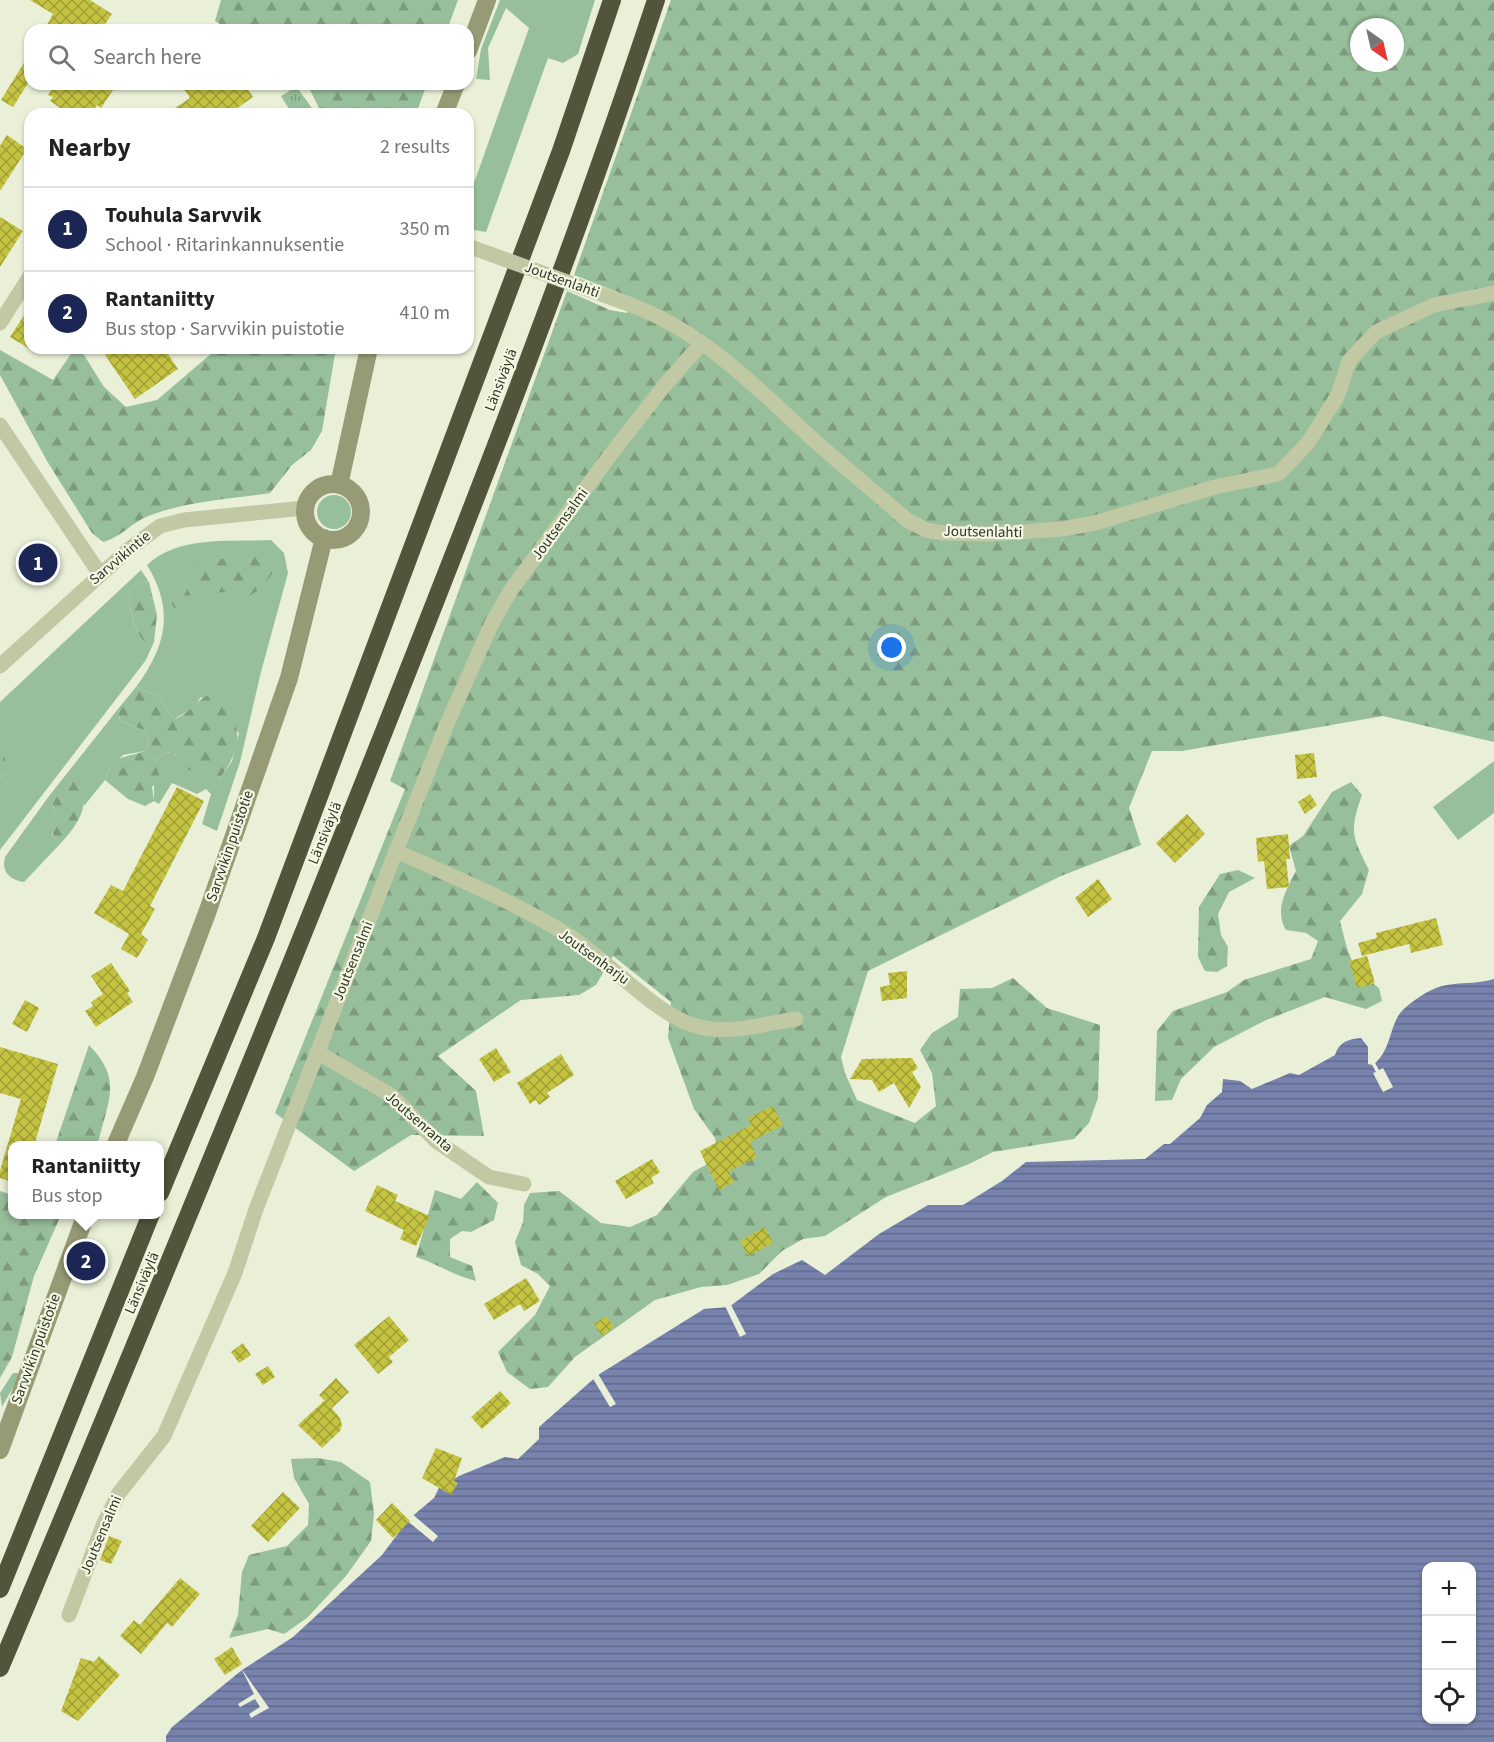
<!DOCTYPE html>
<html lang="en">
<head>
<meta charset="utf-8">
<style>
	:root { --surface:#fff; --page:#f2f2f2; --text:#222; --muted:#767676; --line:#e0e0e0; --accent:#1c2654 }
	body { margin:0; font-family:"Source Sans 3",sans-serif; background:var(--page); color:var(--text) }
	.controls { position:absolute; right:18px; bottom:18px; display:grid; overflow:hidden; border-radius:12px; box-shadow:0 2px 4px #0004 }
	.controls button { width:54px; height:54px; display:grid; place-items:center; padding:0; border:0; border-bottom:2px solid var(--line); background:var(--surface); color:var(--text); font:30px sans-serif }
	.compass { position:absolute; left:1350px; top:18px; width:54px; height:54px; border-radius:50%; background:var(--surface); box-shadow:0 2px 4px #0004; rotate:146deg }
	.you { position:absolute; left:892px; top:648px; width:21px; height:21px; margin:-15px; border:4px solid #fff; border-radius:50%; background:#1a73e8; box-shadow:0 0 0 9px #1a73e833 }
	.badge { display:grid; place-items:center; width:39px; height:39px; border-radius:50%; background:var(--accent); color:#fff; font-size:20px; font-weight:700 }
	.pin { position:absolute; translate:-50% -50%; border:3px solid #fff; box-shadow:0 2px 6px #0006 }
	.popup { position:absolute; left:8px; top:1141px; width:156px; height:78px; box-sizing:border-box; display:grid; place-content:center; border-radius:12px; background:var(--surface); filter:drop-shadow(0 2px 4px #0005); font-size:20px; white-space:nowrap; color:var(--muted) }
	.popup b { font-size:22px; color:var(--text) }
	.popup::after { content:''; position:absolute; left:50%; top:100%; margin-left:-12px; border:12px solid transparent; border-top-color:var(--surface) }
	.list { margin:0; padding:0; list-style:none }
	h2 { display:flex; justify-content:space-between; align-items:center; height:78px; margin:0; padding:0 24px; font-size:26px }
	h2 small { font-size:20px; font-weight:400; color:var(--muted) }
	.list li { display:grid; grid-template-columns:39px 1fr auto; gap:18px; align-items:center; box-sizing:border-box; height:84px; padding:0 24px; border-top:2px solid var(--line) }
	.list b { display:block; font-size:22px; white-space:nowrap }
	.list p { margin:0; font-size:20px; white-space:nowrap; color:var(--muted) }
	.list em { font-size:20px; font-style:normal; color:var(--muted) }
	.icon { flex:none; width:33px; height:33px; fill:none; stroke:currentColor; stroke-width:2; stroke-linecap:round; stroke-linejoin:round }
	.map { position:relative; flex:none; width:1494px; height:1742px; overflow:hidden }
	.search { position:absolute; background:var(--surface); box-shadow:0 2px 4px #0004; left:24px; top:24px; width:450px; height:66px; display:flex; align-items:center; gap:15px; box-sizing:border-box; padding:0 21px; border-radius:18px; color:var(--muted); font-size:22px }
	.panel { position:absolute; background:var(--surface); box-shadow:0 2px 4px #0004; left:24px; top:108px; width:450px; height:246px; border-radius:18px }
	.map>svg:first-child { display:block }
</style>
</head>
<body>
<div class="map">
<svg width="1494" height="1742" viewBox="0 0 1494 1742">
	<defs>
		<pattern id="forest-firs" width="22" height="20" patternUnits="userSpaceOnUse" patternTransform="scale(1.5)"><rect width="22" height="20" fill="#98bf9b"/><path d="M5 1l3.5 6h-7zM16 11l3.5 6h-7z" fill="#7d9c7e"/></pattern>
		<pattern id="park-tufts" width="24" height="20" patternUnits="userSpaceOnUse" patternTransform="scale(1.5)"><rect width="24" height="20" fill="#98bf9b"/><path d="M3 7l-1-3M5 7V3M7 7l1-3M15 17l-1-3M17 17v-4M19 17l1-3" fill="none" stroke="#7d9c7e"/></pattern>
		<pattern id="water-rules" width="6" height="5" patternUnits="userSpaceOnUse" patternTransform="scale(1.5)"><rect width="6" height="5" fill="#7782ad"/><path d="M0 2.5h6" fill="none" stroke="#626b8d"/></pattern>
		<pattern id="building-cross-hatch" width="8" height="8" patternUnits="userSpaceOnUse" patternTransform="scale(1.5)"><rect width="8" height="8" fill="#c4c341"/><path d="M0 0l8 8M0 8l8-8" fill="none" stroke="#a09f36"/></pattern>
	</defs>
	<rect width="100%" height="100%" fill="#e9f0d7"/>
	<path fill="#98bf9b" d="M500,0H595L578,54L563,63L548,58L486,232L468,229V200L529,28L506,8L488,48L490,80L476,79L481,49Z
		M317 512a17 17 0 1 1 34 0a17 17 0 1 1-34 0Z
		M271,540L284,553L288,573L261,672L240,762L217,831L202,824L211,794L206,789L197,794L172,783L159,804L154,801V759L170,752L219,780L232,761L239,733L201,697L193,708L174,719L157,695L136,687C166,646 175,611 147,565C178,535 231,542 271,540Z
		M141,570L149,582L143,581L129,589C129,607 133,628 144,642H154L146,660L0,850V778L7,773L0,747V702Z
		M118,709L120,721L146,731L149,743L145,751L123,755L109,770L105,780L84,806L80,789L52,801L55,813L52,834L59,845L24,882C10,880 1,872 5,857L49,796Z
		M1494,761V813L1458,840L1433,807Z
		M13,1373H18L19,1377L2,1407L0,1393Z"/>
	<path fill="url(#forest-firs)" fill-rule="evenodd" d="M221,0H458L447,30H230L215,21Z
		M671,0H1494V742L1383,716L1182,751H1152L1129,808L1141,845L1061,876L868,971L841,1057L845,1073L857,1100L915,1123L936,1106L932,1073L920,1050L932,1033L958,1017L960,989L992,988L1013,978L1047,1008L1100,1025L1098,1098L1089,1123L1074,1139L993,1152L969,1164L886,1197L825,1236L803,1239L782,1251L759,1274L727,1285L701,1287L655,1300L575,1357L548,1387L530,1389L507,1372L498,1352L535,1315L550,1286L538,1274L521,1265L515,1242L523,1222L524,1205L530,1193L559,1191L601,1223L630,1227L657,1215L693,1172L718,1158L715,1138L694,1109L668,1038L671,1002L613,956L596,985L579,995L521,1000L438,1056L476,1091L484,1136L411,1135L354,1171L275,1113L405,789L390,781L567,291L610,310L627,313L633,298L574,275ZM1359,27H1395V63H1359Z
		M307,84H427L416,114H322Z
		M75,348L84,355L104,387L126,407L157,400L212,353L214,348H336L322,431L311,450L292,465L270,493C230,499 188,501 151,515C133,521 122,537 103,542L92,533L47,461L0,375V350L53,380Z
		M267,553L276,562C273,577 261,591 247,597L234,591L205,594L195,587L189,573L195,562Z
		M143,581L149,582L157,615L154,642H144C133,628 129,607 129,589Z
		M176,581L186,586L191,596L188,604L180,609L173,607L168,583Z
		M136,687L157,695L174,719C190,714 196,699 210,695C246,723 244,744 219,780L180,767L176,755L170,752L154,759L160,778L152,787L154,801L145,806L128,799L105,780C115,753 123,759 145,751L149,743L146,731L120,721L118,709Z
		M0,747L8,765L7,773L0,778Z
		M71,770L79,771L84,777C80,790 85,797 83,807C81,820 68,836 59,845C51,833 49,827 55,813L52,801Z
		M1351,782L1362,795C1349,832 1352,836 1369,870L1362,894L1340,921C1349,956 1349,966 1379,988L1382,1001L1366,1009L1325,997L1264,1021L1214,1047L1181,1079L1172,1100L1155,1101L1157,1031L1173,1011L1227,992L1244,980L1311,959L1318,941L1306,933L1286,930C1274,910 1286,890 1296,871L1289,846L1303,836L1332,792Z
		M1238,870L1255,878L1229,892L1218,914L1221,935L1228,947L1227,966L1217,972L1205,971L1198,957L1199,907L1220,874Z
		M89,1045C122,1079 109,1098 99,1139L95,1145H55Z
		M477,1182L498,1203L494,1220L471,1232L462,1231L450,1239V1257L472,1266L476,1281C455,1276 437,1264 416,1257L435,1190L461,1199Z
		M0,1191L12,1195L13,1214L61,1215L34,1276L12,1357L0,1378Z
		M318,1458L341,1462L370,1482L374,1514L371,1541L346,1576L307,1618L284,1634L268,1629L229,1638L238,1615L242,1572L249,1555L287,1546L308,1525L309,1504L294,1478L291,1459Z"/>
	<path fill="url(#park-tufts)" d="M294,88L299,90L316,114H282L289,109L281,96Z"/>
	<path fill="url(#water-rules)" fill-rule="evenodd" d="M1494,979V1742H166V1736L172,1727L242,1670L293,1637L382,1555L409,1519L434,1498L439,1488L459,1476L505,1457L518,1459L539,1439V1427L598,1375L704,1309L729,1307L773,1274L802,1260L825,1275L879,1234L928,1205H963L1002,1181L1026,1162L1145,1159L1164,1144H1170L1200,1118L1207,1105L1222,1092L1223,1079L1240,1081L1252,1089L1290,1073L1299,1075L1335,1055C1339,1042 1348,1039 1361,1038L1368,1047V1064L1373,1065C1388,1053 1389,1036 1396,1020C1400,1011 1407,1006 1415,1000C1448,976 1461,988 1494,979ZM1426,1566H1472V1720H1426Z"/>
	<path fill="#e9f0d7" d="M1374,1061L1379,1070L1383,1068L1393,1087L1383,1092L1373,1073L1376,1072L1371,1063Z
		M730,1303L746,1334L740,1337L725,1306Z
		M597,1372L616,1404L610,1407L592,1377Z
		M411,1513L438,1536L433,1542L405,1519Z
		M241,1668L269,1708L251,1718L249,1714L260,1707L255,1699L240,1707L238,1704L254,1694Z"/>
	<path fill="url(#building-cross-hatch)" d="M30,0H90L112,14L101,30H44L53,14Z
		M30,53V80L13,107L1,100Z
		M55,84H117L101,108L97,105L90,114H69L50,101L53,97L48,95Z
		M181,84H244L253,97L229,114H166L190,98Z
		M7,135L27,149L0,191V146Z
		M0,217L23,231L0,267Z
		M30,306V349L10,337Z
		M116,348H164L178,369L135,399L105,355Z
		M1314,753L1317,777L1297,779L1295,755Z
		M177,787L204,801L150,906L155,909L141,934L148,940L137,958L121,949L129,934L94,913L111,885L123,891Z
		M1310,794L1317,805L1305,814L1298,802Z
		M1187,814L1205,834L1175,863L1156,843Z
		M1288,834L1290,859H1286L1289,887L1267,889L1264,861L1258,862L1256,838Z
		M1098,879L1112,899L1088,917L1075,898Z
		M1436,918L1443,945L1411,953L1409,944L1362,956L1358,943L1377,938L1376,933Z
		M1367,956L1375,983L1357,988L1349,961Z
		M111,963L130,991L127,993L133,1002L96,1027L85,1011L93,1006L91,1002L103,994L91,976Z
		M907,971V998L882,1001L880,987L890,985L888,973Z
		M25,1000L39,1008L27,1032L12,1024Z
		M0,1047L58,1064L34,1146H12V1182L0,1178V1171L21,1099L0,1093Z
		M496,1048L511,1072L494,1082L479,1059Z
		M561,1054L574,1075L547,1093L550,1097L539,1105L536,1100L530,1104L517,1083Z
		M912,1058L918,1068L912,1072L921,1087L909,1108L894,1083L879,1092L872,1080L850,1079L862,1059Z
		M773,1106L783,1125L750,1142L757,1157L729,1171L734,1182L719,1190L700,1151L751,1125L748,1118Z
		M652,1159L660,1172L651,1178L654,1183L626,1199L615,1181Z
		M377,1185L398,1195L395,1201L430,1216L416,1246L400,1239L404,1230L365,1211Z
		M765,1227L773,1243L748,1256L740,1241Z
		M526,1278L540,1301L524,1311L520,1304L494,1320L484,1304Z
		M389,1316L409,1340L389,1357L393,1362L378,1374L354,1345Z
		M606,1316L614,1327L602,1336L594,1324Z
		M243,1343L251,1355L239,1363L231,1352Z
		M268,1366L275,1377L263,1385L255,1374Z
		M336,1378L349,1392L332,1408L319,1395Z
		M500,1391L511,1403L482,1429L471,1417Z
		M325,1400L340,1418L342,1425L340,1431L322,1448L298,1425Z
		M436,1448L462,1458L454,1481L458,1483L451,1495L422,1478Z
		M283,1492L300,1508L268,1542L251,1526Z
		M392,1503L410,1521L393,1538L376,1520Z
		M109,1536L122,1541L111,1564L100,1560Z
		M180,1578L200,1594L172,1627L167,1623L141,1654L120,1636L134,1620L140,1625Z
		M232,1647L242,1664L225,1675L214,1659Z
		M99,1656L120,1675L78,1721L61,1711L81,1658L94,1662Z"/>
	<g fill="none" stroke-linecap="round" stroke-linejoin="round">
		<path stroke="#c1c8a4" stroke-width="15" d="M631,305C701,331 752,383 806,433C839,463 874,491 907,520L926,530L943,533L989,534L1062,529L1095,523L1215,487L1278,474L1308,443L1338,395L1349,361L1376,332L1434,305L1494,293
			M0,323L30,276
			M0,425L100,574
			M0,666L129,549L160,526L184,520L305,508
			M396,851C453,877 515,902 568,935C606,958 652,1012 693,1025C726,1036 763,1024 796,1019
			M317,1052L392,1096L436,1141L489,1177L524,1184
			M69,1615L104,1523L119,1493L164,1436L235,1273L256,1209L396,851L447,724L492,623L511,590L608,458L664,386L702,343"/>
		<path stroke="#979b75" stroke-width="18" d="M468,51L487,0
			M444,114L456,84
			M305 512a28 28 0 1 1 56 0a28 28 0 1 1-56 0Z
			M339,485L369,348
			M115,1146L145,1077L207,913L289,678L324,538
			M0,1450L86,1214"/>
		<path stroke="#53543c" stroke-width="18" d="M160,1193L266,938L561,151L612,0
			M0,1589L151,1214
			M0,1668C135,1347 268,1025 396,701C488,469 578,237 656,0"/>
		<path stroke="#c1c8a4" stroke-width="15" d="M468,246L631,305"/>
	</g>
	<g text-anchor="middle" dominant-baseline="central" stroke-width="4.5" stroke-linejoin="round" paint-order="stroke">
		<g font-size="15" fill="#323325" stroke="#f2f8e3">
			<text transform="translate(562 280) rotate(20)">Joutsenlahti</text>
			<text transform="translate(501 380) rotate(-69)">Länsiväylä</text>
			<text transform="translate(560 524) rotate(-54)">Joutsensalmi</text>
			<text transform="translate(983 532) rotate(1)">Joutsenlahti</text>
			<text transform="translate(120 558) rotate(-40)">Sarvvikintie</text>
			<text transform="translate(325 833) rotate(-68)">Länsiväylä</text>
			<text transform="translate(230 846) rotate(-71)">Sarvvikin puistotie</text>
			<text transform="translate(594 957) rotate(36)">Joutsenharju</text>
			<text transform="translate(353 961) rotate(-68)">Joutsensalmi</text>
			<text transform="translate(419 1122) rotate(41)">Joutsenranta</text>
			<text transform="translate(142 1283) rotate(-67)">Länsiväylä</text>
			<text transform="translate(36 1349) rotate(-70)">Sarvvikin puistotie</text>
			<text transform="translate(101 1535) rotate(-67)">Joutsensalmi</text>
		</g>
	</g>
</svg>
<div class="controls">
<button>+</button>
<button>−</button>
<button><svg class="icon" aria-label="locate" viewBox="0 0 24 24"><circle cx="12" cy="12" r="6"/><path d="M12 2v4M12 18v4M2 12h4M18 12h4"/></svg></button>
</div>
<svg class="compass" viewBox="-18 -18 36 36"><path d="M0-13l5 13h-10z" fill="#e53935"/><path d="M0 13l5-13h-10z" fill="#767676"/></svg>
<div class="you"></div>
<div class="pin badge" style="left:38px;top:563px">1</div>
<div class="pin badge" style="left:86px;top:1261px">2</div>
<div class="popup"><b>Rantaniitty</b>Bus stop</div>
<div class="search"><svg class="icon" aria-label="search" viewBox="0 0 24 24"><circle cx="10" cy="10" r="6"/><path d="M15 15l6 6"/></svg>Search here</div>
<section class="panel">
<h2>Nearby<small>2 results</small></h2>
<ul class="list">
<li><span class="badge">1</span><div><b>Touhula Sarvvik</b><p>School · Ritarinkannuksentie</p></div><em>350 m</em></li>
<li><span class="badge">2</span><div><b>Rantaniitty</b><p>Bus stop · Sarvvikin puistotie</p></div><em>410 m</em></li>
</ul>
</section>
</div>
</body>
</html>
